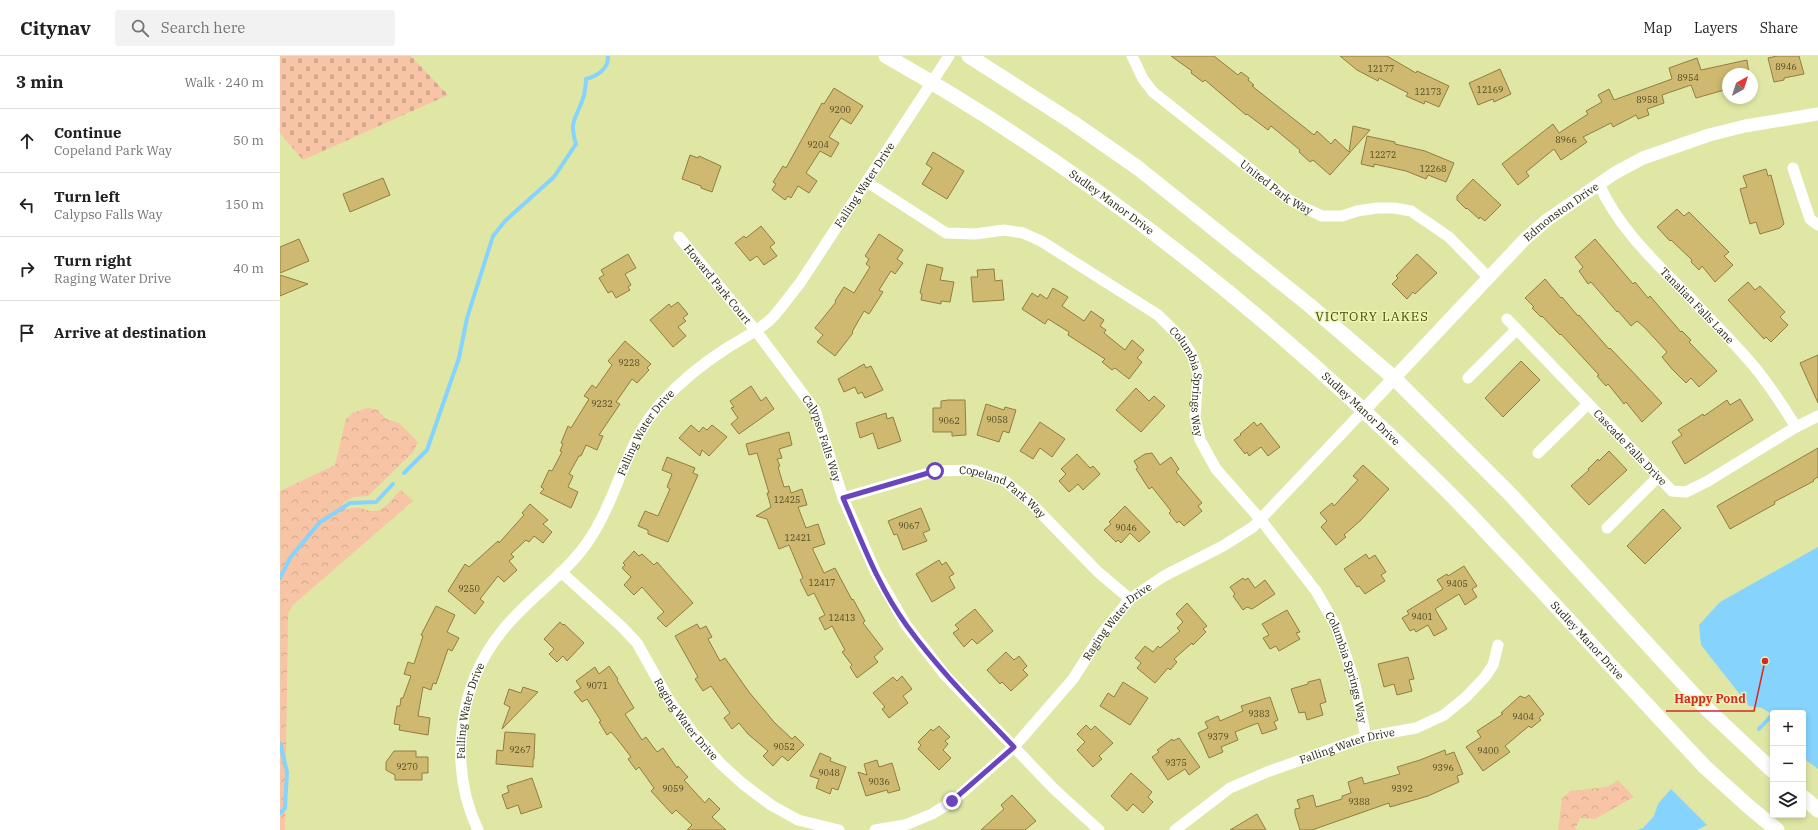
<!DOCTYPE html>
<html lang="en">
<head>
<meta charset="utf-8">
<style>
	:root { --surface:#fff; --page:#f2f2f2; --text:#202124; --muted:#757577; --line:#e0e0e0 }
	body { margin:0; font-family:"IBM Plex Serif",serif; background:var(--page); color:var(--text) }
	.controls { position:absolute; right:12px; bottom:12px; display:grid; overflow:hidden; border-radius:4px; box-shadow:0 2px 6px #0003 }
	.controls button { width:36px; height:36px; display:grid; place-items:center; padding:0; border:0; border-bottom:1px solid var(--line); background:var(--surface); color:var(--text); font:20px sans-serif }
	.compass { position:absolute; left:1442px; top:12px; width:36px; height:36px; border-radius:50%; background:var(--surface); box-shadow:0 2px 6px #0003; rotate:39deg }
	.stop { position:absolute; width:12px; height:12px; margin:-9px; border:3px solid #6a45be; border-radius:50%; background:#fff }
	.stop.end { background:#6a45be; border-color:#fff; box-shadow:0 1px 4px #0008 }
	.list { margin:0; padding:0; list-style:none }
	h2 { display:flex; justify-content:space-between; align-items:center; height:52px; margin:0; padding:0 16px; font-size:17px }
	h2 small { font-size:13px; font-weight:400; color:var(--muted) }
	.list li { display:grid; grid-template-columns:26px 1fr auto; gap:12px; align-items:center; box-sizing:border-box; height:64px; padding:0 16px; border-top:1px solid var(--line) }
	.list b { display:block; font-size:15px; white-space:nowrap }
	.list p { margin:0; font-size:13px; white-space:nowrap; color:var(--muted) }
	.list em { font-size:13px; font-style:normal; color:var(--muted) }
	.icon { flex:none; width:22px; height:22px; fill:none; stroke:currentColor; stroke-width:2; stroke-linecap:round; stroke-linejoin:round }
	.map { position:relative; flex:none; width:1538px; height:774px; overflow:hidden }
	header { display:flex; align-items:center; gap:24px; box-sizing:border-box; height:56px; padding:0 20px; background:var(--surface); border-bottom:1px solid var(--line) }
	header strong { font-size:19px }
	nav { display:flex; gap:22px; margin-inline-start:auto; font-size:14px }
	.search { width:280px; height:36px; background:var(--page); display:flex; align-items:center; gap:10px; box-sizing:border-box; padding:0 14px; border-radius:4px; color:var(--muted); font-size:15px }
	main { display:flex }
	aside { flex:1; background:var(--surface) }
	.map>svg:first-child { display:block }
</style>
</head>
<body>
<header>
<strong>Citynav</strong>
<div class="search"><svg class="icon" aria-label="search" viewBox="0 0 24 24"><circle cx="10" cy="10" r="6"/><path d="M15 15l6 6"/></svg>Search here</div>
<nav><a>Map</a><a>Layers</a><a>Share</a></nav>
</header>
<main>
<aside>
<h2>3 min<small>Walk · 240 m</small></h2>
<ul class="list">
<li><svg class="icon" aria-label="ahead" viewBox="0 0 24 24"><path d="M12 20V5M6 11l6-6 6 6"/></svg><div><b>Continue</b><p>Copeland Park Way</p></div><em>50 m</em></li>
<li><svg class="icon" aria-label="left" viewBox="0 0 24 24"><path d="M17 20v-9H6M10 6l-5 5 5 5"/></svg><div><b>Turn left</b><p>Calypso Falls Way</p></div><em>150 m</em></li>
<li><svg class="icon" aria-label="right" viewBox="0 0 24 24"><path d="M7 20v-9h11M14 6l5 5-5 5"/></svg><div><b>Turn right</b><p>Raging Water Drive</p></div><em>40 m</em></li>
<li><svg class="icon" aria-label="arrive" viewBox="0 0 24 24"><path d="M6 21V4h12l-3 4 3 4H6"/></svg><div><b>Arrive at destination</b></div></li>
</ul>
</aside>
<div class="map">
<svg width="1538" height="774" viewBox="0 0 1538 774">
	<defs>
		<pattern id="forest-crowns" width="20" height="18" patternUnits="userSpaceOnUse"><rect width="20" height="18" fill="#f7c4a5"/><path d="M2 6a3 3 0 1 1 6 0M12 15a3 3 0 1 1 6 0" fill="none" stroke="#d4a88d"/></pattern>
		<pattern id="cemetery-stones" width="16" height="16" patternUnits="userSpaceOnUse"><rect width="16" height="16" fill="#f7c4a5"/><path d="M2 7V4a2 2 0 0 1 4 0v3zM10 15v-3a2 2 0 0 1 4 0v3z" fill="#d4a88d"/></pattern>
	</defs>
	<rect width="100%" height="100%" fill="#e0e7a5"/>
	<path fill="url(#forest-crowns)" d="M88,352L98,354L106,363L119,367L138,386L133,396L88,440L74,441L62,448L66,454C81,448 81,455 94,455C104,456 114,440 121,434L133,445L13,549L8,557L5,774H0V435L55,409L66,363L72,357Z
		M1338,724L1354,741L1315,763L1300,762L1295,773L1297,774H1278L1282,743L1290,735L1327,731Z"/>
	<path fill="url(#cemetery-stones)" d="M0,0H131L168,39L23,104L0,77Z"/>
	<path fill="#86d3fd" d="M1538,491V713L1523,702V657H1493V659L1482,652L1469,650L1421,589L1419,569L1440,546Z
		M1391,733L1427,769L1417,774H1357L1363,772L1374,760L1378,748Z"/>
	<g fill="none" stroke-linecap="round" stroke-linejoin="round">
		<path stroke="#86d3fd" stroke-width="4" d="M124,417L147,394L179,302L187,262L213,180L225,165L274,121L296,88C288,62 298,62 304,39C305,34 306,28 306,23C317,20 329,13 328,0
			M0,522L10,502L39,467L70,447L96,446L113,428
			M1479,673L1493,658
			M0,687L7,716L5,752L0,757"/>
	</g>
	<path fill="#cfb970" stroke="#917e3f" d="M891,0H934L958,19L961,16L969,22L968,24L974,29L972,30L1034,79L1037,75L1051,88L1055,83L1069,96L1073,70L1090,74L1050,119L1033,104L1030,106L1019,96L1020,94L991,70L988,74L967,58L966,59L925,24L923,26L911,17L912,15Z
		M1060,0H1107L1136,17L1137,15L1169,30L1159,51L1145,45L1144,48L1126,40L1128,37L1099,22L1098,25L1077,14Z
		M1497,0H1519L1524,18L1504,22V24L1494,26L1488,2Z
		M1417,2L1421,14L1467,4L1469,18H1448V33L1416,42L1411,29L1382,39L1384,47L1367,53L1369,59L1358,63L1356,59L1333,71L1331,67L1303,81L1307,86L1281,104L1274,93L1246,116L1249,120L1238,129L1222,108L1273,68L1279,77L1308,58L1306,55L1322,46L1318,39L1329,33L1334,44L1392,23L1389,12Z
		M1220,13L1231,38L1214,46L1213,43L1198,49L1189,27Z
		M554,32L583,50L571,68L561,62L549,81L559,87L551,101L540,95L526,117L537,125L529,137L518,130L511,142L508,140L505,144L492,134L496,128L493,126L503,110L506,112L542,47L544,48Z
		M1087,80L1115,86V88L1145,95L1174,107L1166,126L1148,119L1146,123L1126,115L1094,108V111L1081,108Z
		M653,96L684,115L667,143L642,128L652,112L646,108Z
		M410,99L418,102L419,100L441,110L432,136L421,132V130L402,123Z
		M1486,113L1488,120L1491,119L1504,168L1500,172L1480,178L1476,166L1470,168L1460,133L1467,131L1463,120Z
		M103,122L110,139L70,156L63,138Z
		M1193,123L1221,149L1205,165L1200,161L1199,163L1187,152L1186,153L1177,144V140Z
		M1397,153L1404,160L1409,156L1449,196L1444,200L1453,209L1435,226L1422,210L1419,214L1411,206L1412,204L1391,184L1390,185L1377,171Z
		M481,170L495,187L490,191L497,200L484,209L477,200L470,205L455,187L464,180L466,182Z
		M599,178L623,194L617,203L623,207L615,218L611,215L599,234L603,236L589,258L584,255L572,276L573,277L555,300L537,286L543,279L535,272L556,246L555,245L564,231L574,237L590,211L586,208L589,203L585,200Z
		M19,183L29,205L0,217V191Z
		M1315,183L1353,228L1355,226L1368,242L1370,240L1401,276L1402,275L1411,284L1409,286L1437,315L1419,331L1411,322L1406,327L1392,313L1382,301L1387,296L1365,272L1357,265L1351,270L1338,255L1337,256L1311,226L1308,228L1299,215L1303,211L1295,201Z
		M348,198L356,212L345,218L351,229L348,231L350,234L336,242L332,235L328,237L319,222L324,219L321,214Z
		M1137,198L1157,217L1135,238L1133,236L1127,243L1112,228L1118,222L1116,220Z
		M647,208L663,212L660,224L674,226L670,246L661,245V248L641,244L642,238L640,237Z
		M714,213L715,225L722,224L724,244L693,246L691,221H698L697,214Z
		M0,219L28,228L0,240Z
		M1265,223L1281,242L1282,241L1298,260L1299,259L1329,293L1330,292L1382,347L1362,366L1346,346L1344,348L1328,328L1326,330L1317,320L1319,319L1281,278L1280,279L1262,260L1261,261L1252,252L1254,251L1245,242Z
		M1468,226L1475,234L1480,230L1505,256L1500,261L1508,269L1491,286L1486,281L1484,283L1448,244Z
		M773,232L788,241L782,250L804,265L811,255L824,264L820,270L826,274L824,277L845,294L852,284L864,294L857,302L862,306L849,323L835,312L832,314L822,306L825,303L788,279L789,276L768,263L765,268L742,253L752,237L758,241L760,238L767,243Z
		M398,246L408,258L403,262L406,265L398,271L406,280L393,291L370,264L389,248L391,251Z
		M345,285L371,308L367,312L369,314L357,327L352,323L336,346L340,348L319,379L323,380L317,394L306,389L301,400H299L289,418L293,420L288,431L298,436L291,452L260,437L264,433L261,431L269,414L272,415L282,396L280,395L283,388L281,387L288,370L291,372L309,343L304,340L312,329L316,332L332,309L328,305Z
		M1538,299V347L1520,307Z
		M1241,305L1260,324L1223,361L1205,342Z
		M584,308L586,312L591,310L603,334L585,342L582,336L578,338L575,331L564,336L558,323Z
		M471,330L481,345L486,341L494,353L459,378L451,368L458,362L451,352L454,351L450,345Z
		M856,332L869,345L874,340L885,350L861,376L836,354Z
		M1460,343L1473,364L1405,408L1392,386L1402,379L1398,374L1423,358L1424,360L1447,344L1450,349Z
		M668,344H685L686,379L672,380V376H653V352H661V345Z
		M706,348L724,354L725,351L736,354L729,377L723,375L719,386L697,379Z
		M606,357L607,363L613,361L621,385L598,393L593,377L580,382L576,367Z
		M760,366L785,383L772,401L760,392L753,403L740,395Z
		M974,366L977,370L981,367L1000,391L988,400L981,391L969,400L967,396L965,398L954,384L961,379L960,378Z
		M411,369L419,376L423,371L427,374L432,369L447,381L429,400L422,394L420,400L399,382Z
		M509,376L512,389L499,393L502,402L497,403L500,410L498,411L504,431L509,430L511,437L522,433L527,449L518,451L526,472L538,468L545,488L533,492V494L544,517L555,512L572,544L573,543L585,565L583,567L603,593L594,601L598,606L577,622L570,611L572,609L562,596L565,594L552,570L545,574L539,562L545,559L534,537L528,540L520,524L523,522L509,489L499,493L487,463L476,460L491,451L487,437H489L477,397L469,399L466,388Z
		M1538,392V421L1533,424L1534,425L1494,446L1495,448L1450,473L1437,450Z
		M1329,395L1347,414L1309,449L1291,430L1309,414L1308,413L1318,403L1319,405Z
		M872,397L880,409L891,401L899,413L896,416L922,447L918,450L922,455L904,470L899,465L897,467L889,457L891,455L872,431L869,433L856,413L858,412L854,405L865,398Z
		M797,398L810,412L813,410L820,418L803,434L798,428L789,436L779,425L786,418L781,413Z
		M387,401L415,412L413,417L418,419L388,486L368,478V474L358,470L365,455L378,460L390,433L387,431L392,418L382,414Z
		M1083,409L1109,433L1081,464L1064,479L1066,481L1056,489L1041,471L1047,465L1040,457L1052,447L1054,450L1078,424L1073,420Z
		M250,448L268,464L263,468L272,476L263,487L254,480L249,486L246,484L231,498L234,501L229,505L237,514L224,526L218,520L200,543L204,546L195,558L168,535L185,508L189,511L218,485L219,487L244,459L242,457Z
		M845,450L870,476L859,486L850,477L841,487L838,484L836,486L824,474L831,468L829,466Z
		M641,452L650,474L643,477L647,485L623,494L617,478L614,479L608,465Z
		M1383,453L1401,472L1365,508L1347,490Z
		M354,495L359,500L362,498L374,509L377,506L413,547L386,571L377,562L384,556L362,531L354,539L344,529L351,521L342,512L345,509L343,507Z
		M1086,498L1089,503L1095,499L1106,516L1101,519L1105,525L1085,538L1079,530L1077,531L1064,513Z
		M659,504L662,509L666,506L674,518L669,521L675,532L652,546L636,518Z
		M1184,510L1197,530L1192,533L1197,541L1185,549L1179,538L1155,553L1167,573L1154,580L1148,569L1136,576L1134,573L1130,575L1122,562L1129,558L1127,555L1163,533L1157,524L1167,518L1168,520Z
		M963,522L965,524L968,522L975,532L985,524L995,538L972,553L967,551L963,554L953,540L955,538L950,531Z
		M907,547L927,570L923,573L926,576L913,589L912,587L894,603L897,606L890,614L888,612L875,627L857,612L861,607L855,602L865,590L873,596L878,590L880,592L900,575L897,572L903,566L896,558Z
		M156,550L175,559L167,576L179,582L172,595L168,593L156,628L153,627L151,634L143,631L138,660L150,662L148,679L119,674L120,669L114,668L117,650H120L121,642H123L131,620L124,618L128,606L134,608L143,580L141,579Z
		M695,553L713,575L697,588L692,583L684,591L673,577L679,573L675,569Z
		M1007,554L1020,576L1016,577L1020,583L999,595L996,590L990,593L983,582L989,579L982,568Z
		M280,566L283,569L284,568L304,587L287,605L283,600L277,606L269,598L274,593L264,583Z
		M417,568L420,573L426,570L432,581L428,583L440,605L445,602L469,636L494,666L512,683L515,680L524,689L508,705L502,700L493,710L483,700L488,695L468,678L459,667L452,673L444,662L450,657L431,630L423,635L415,623L418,621L395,580Z
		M726,596L734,604L739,600L747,610L743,614L748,619L731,635L722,626L720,628L707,614Z
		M1128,601L1134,623L1129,624L1132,635L1117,639L1114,628L1104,631L1098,608Z
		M329,610L338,623L337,624L354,652L345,658L362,684L366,681L377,696L383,692L397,712L398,710L408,721L404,724L425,747L429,742L440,753L432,761L446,774H407L412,769L396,754L392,758L371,735L374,732L359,711L356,714L348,703L351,701L338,684L331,676L327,679L319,666L321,665L307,643L302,646L294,636L301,632L296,625L315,611L319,618Z
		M622,620L632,633L623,640L628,647L609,662L602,653L605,651L593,637L613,621L617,625Z
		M1040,623L1046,646L1040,648L1043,659L1027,664L1025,656L1019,657L1011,633L1028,628V626Z
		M843,626L868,642L850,669L820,650L828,637L834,641Z
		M243,631L258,636L222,673L230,651L224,648L229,633L241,637Z
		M1249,639L1264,658L1259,662L1261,664L1251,672L1249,670L1225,690L1230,696L1203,715L1186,691L1201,681L1197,675L1223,658L1221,657L1240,640L1245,642Z
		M990,641L998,664L994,666L997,673L982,678L978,667L955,676L958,684L941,691L943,696L929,702L918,677L928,672L925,666L938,660L940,665L963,655L961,650Z
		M806,669L811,674L815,670L833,687L819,700L822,703L813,711L797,694L805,686L797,678Z
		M659,670L670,681L665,685L668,688L663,694L671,702L659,714L638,693L641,689L638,686L651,673L653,675Z
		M225,676L255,678L254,703H253V711L216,708L217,694L223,695Z
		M899,682L920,711L909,719L905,713L888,724L872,701L879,696L877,694L892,683L893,685Z
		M1165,694L1166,699L1174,696L1183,718L1177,720L1179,726L1148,740L1110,751L1109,747L1032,774H1020L1015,758V753L1020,752L1017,744L1033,739L1036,751L1062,743V740L1071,737L1068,726L1082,721L1084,728L1120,718L1117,711L1140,704Z
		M114,695H136V701H148V717H142V724H115V719L106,714V706Z
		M540,697L551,702L550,705L566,711L558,734L552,732L550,738L536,732L539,723L530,720Z
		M597,704L599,711L612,707L620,734L608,737L607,734L586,740L578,716L587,719L584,708Z
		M851,717L872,736L868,741L873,746L863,757L853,748L847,755L831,740Z
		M252,722L262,751L241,758L238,749L227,753L222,739L229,736L227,730Z
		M732,739L756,765L745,774H701L724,753L721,749Z
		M977,758L986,774H950Z"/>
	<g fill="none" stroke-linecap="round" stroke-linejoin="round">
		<g stroke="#fff" stroke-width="11">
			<path id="s1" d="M852,0L863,23L873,36L1008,143L1027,153L1042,160H1062L1077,155L1097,152H1114L1131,155L1169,181L1208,221"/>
			<path d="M1513,112L1530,163L1538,169"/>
			<path id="s2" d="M587,126L666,177L695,178L724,174L743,177L761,185L878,259L901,282L912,299L918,318L915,361L920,384L936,413L981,464L1036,535L1056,570L1074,624L1086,681"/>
			<path id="s3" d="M1319,128C1340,176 1381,211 1416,248C1435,268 1455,288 1472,308C1489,328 1503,350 1516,371"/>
			<path id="s4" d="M399,181L476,275L535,354L563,442L596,517L626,569L665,619L774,733L819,774"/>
			<path id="s5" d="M1227,263L1392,435L1406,436L1428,425L1516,371L1538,360"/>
			<path d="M1188,322L1237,273"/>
			<path d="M1258,397L1308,348"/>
			<path id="s6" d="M563,442L655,415L692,414L725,425L751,447L818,516L850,543"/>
			<path d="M1327,472L1377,422"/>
			<path id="s7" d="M281,516L342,571L357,587L389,644L414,678L441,708L463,728L491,749L518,764L559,774"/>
			<path id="s8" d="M198,774C168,711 178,629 222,575C247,543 284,520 307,487C338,443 345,386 382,346C402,324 422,308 447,292C462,282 479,275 492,262C502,251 511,238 520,227L669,0"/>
			<path id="s9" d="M595,774L625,769L652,758L673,745L734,691L793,623L821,579L850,543L884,520L943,490L973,471L1084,354"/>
			<path id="s10" d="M895,774L950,732L987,716L1086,681L1136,672L1164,659L1186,641L1205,621L1213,609L1218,589"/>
		</g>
		<path stroke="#fff" stroke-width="13" id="s11" d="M1084,354L1245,183L1267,164L1319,128L1335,117L1363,102L1429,79L1465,70L1538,58"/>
		<g stroke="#fff" stroke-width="15">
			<path id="s12" d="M606,0C810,115 994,263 1159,427C1184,451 1207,477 1231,502C1296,571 1360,642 1425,711L1468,750L1497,774"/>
			<path d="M689,0L792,66L858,112L1028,248L1114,322L1230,438L1426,652L1493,715"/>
			<path d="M1523,741L1538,754"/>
		</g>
	</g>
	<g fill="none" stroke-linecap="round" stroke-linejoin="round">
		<path stroke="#6a45be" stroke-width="5" d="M655,415L563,442C582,486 599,532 627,570C659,614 697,652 734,691L672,745"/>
	</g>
	<g text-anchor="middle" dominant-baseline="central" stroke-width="3" stroke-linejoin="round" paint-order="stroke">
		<g font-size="9" fill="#4f4b25">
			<text x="1506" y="10">8946</text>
			<text x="1101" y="12">12177</text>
			<text x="1408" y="21">8954</text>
			<text x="1210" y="33">12169</text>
			<text x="1148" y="35">12173</text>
			<text x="1367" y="43">8958</text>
			<text x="560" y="53">9200</text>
			<text x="1286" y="83">8966</text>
			<text x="538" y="88">9204</text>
			<text x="1103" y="98">12272</text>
			<text x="1153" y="112">12268</text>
			<text x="349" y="306">9228</text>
			<text x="322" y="347">9232</text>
			<text x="717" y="363">9058</text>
			<text x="669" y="364">9062</text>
			<text x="507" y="443">12425</text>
			<text x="629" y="469">9067</text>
			<text x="846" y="471">9046</text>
			<text x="518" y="481">12421</text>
			<text x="542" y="526">12417</text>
			<text x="1177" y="527">9405</text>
			<text x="189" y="532">9250</text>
			<text x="1142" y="560">9401</text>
			<text x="562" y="561">12413</text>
			<text x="317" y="629">9071</text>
			<text x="979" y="657">9383</text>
			<text x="1243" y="660">9404</text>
			<text x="938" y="680">9379</text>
			<text x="504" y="690">9052</text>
			<text x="240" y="693">9267</text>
			<text x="1208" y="694">9400</text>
			<text x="896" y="706">9375</text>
			<text x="127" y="710">9270</text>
			<text x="1163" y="711">9396</text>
			<text x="549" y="716">9048</text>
			<text x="599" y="725">9036</text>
			<text x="393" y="732">9059</text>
			<text x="1122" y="732">9392</text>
			<text x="1079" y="745">9388</text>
		</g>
		<g font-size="11" fill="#24260c" stroke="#eef5b2">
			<text stroke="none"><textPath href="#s8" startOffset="795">Falling Water Drive</textPath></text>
			<text stroke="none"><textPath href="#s1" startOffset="198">United Park Way</textPath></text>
			<text stroke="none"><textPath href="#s12" startOffset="269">Sudley Manor Drive</textPath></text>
			<text stroke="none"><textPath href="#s11" startOffset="280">Edmonston Drive</textPath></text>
			<text stroke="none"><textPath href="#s4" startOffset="61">Howard Park Court</textPath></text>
			<text stroke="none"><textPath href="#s3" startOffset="157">Tanalian Falls Lane</textPath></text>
			<text stroke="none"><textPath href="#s2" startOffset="407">Columbia Springs Way</textPath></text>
			<text stroke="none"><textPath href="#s12" startOffset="593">Sudley Manor Drive</textPath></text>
			<text stroke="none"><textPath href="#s8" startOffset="459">Falling Water Drive</textPath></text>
			<text stroke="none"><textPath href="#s4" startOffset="249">Calypso Falls Way</textPath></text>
			<text stroke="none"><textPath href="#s5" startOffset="178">Cascade Falls Drive</textPath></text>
			<text stroke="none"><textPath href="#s6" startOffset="170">Copeland Park Way</textPath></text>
			<text stroke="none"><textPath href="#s9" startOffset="329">Raging Water Drive</textPath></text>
			<text stroke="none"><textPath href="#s12" startOffset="917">Sudley Manor Drive</textPath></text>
			<text stroke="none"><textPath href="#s2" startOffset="743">Columbia Springs Way</textPath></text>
			<text stroke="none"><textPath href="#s8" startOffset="123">Falling Water Drive</textPath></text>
			<text stroke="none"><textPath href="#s7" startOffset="195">Raging Water Drive</textPath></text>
			<text stroke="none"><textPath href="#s10" startOffset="194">Falling Water Drive</textPath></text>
		</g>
		<g font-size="13" letter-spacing="1" fill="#484c05" stroke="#eef5b2">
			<text x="1092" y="260">VICTORY LAKES</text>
		</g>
	</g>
	<path fill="none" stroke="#d62828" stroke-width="1.5" d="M1485 605L1474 655H1386"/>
	<circle fill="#d62828" stroke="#eef5b2" stroke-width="1.5" cx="1485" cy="605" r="4"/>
	<g font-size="12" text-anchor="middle" font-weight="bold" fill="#d62828" stroke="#eef5b2" stroke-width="3" stroke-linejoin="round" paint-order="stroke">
		<text x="1430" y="647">Happy Pond</text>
	</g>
</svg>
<div class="controls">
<button>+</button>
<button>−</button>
<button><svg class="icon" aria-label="layers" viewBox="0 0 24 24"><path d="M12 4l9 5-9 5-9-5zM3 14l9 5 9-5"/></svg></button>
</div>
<svg class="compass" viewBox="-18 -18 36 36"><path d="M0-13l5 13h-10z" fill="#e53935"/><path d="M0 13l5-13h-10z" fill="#757577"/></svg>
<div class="stop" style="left:655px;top:415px"></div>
<div class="stop end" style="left:672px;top:745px"></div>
</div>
</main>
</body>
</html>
